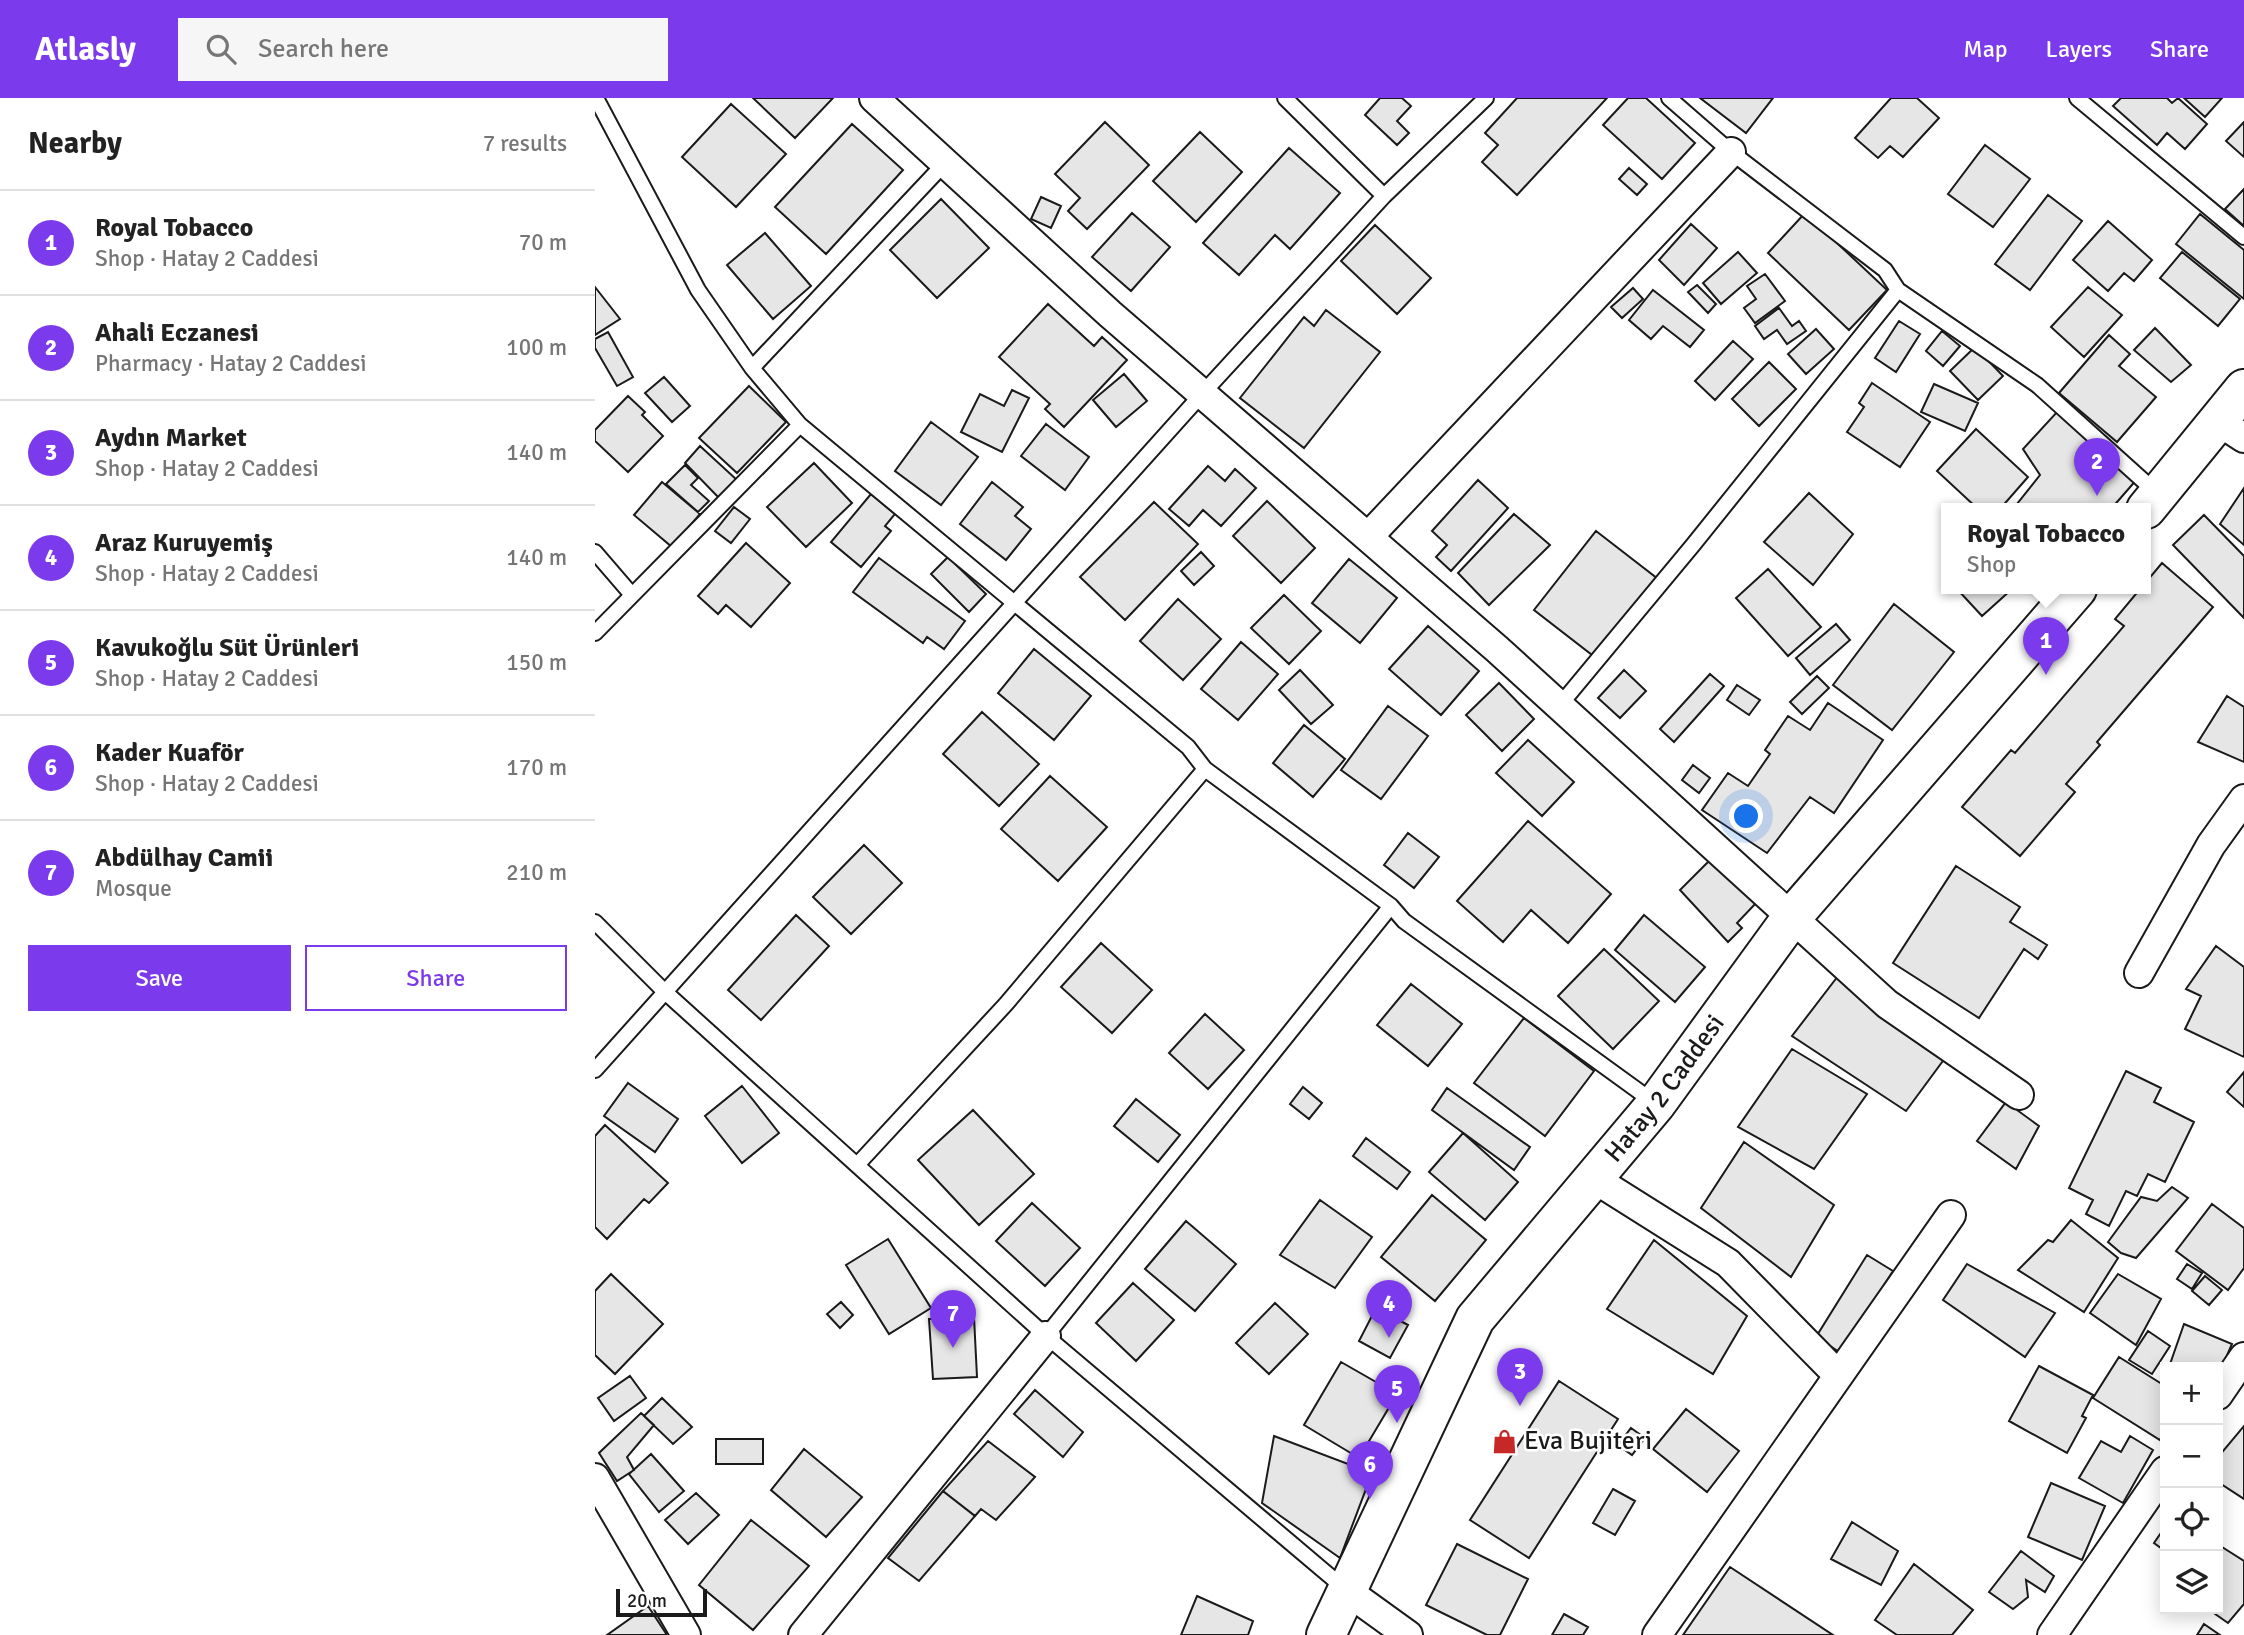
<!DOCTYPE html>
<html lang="en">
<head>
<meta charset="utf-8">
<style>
	:root { --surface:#fff; --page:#f6f6f6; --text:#222; --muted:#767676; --line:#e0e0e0; --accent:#7c3aed }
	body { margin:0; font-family:Signika,sans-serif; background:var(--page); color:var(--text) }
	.controls { position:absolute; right:21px; bottom:21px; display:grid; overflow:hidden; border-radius:0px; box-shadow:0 4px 18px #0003 }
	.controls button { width:63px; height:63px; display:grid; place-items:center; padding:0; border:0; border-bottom:2px solid var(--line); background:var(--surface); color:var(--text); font:35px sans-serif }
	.scale { position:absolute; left:21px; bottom:18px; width:91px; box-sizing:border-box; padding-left:7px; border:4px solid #1a1a1a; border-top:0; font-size:19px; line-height:24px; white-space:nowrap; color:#1a1a1a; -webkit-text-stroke:5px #fff; paint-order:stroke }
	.you { position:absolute; left:1152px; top:719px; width:24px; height:24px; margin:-18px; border:5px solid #fff; border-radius:50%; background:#1a73e8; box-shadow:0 0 0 10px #1a73e833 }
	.badge { display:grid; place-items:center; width:46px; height:46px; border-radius:50%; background:var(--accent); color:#fff; font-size:23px; font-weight:700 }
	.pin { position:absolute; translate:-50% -58px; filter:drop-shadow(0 2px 4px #0008) }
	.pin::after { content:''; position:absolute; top:37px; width:24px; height:21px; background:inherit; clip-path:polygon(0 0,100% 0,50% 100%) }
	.popup { position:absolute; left:1346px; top:405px; width:210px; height:91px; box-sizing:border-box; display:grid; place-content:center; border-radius:0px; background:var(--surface); filter:drop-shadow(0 2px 5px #0005); font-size:23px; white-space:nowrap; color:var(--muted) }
	.popup b { font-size:26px; color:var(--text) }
	.popup::after { content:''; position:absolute; left:50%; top:100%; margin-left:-14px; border:14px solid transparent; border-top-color:var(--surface) }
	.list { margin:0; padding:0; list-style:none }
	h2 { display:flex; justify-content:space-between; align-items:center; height:91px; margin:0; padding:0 28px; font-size:30px }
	h2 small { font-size:23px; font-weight:400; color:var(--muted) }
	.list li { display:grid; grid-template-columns:46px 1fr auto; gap:21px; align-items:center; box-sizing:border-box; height:105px; padding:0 28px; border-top:2px solid var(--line) }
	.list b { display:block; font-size:26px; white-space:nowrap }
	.list p { margin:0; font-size:23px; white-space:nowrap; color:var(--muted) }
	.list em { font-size:23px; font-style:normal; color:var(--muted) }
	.actions { display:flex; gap:14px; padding:21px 28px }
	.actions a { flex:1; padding:16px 0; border:2px solid var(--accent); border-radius:0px; text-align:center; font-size:24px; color:var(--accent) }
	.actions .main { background:var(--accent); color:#fff }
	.icon { flex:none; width:38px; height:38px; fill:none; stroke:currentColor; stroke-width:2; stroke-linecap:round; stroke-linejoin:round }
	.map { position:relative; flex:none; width:1649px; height:1537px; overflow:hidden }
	header { display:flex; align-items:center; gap:42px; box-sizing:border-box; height:98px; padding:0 35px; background:var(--accent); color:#fff }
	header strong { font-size:33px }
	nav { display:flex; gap:38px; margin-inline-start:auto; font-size:24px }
	.search { width:490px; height:63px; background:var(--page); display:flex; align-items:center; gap:18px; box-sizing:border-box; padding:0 24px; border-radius:0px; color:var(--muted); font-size:26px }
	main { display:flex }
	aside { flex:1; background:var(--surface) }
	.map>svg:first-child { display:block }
</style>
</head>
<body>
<header>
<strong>Atlasly</strong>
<div class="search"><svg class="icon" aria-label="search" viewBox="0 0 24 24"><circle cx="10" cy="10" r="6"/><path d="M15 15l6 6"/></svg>Search here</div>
<nav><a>Map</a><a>Layers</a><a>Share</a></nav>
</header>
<main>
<aside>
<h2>Nearby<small>7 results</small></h2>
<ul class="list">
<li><span class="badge">1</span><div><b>Royal Tobacco</b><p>Shop · Hatay 2 Caddesi</p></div><em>70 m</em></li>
<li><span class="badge">2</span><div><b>Ahali Eczanesi</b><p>Pharmacy · Hatay 2 Caddesi</p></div><em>100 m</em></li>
<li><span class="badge">3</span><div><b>Aydın Market</b><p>Shop · Hatay 2 Caddesi</p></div><em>140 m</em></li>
<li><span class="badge">4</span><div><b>Araz Kuruyemiş</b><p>Shop · Hatay 2 Caddesi</p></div><em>140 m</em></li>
<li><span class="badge">5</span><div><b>Kavukoğlu Süt Ürünleri</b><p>Shop · Hatay 2 Caddesi</p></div><em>150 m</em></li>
<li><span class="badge">6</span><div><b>Kader Kuaför</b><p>Shop · Hatay 2 Caddesi</p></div><em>170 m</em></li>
<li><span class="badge">7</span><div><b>Abdülhay Camii</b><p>Mosque</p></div><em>210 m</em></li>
</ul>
<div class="actions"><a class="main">Save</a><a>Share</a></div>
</aside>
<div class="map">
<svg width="1649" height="1537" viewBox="0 0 1649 1537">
	<rect width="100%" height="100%" fill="#fff"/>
	<path fill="#e6e6e6" stroke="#1a1a1a" stroke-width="2" d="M158,0H238L200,40Z
		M785,0H807L816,8L802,23L814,35L802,47L770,17Z
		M922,0H1012L922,97L887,64L903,47L890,35Z
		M1033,0H1051L1100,45L1067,81L1008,27Z
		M1105,0H1178L1151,35Z
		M1296,0H1322L1344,20L1308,59L1295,48L1283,60L1260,40Z
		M1526,0H1572L1577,5L1583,0L1612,26L1590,51L1572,35L1562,47L1518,8Z
		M1589,0H1627L1610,19Z
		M136,6L191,56L141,109L87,59Z
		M510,24L554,67L492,131L473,113L485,100L460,76Z
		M1649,24V59L1631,43Z
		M257,26L308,72L231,156L180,109Z
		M605,34L647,74L601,124L558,83Z
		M1390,47L1435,81L1398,129L1353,96Z
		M694,50L745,95L695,151L680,137L644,177L608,145Z
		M1034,70L1052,86L1042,97L1024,81Z
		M1649,91V128L1630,111Z
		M1453,97L1487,123L1435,192L1400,166Z
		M446,99L466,108L456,130L436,121Z
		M346,101L394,150L342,200L295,152Z
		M537,115L575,149L536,193L497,159Z
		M1210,115L1292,192L1254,232L1173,155Z
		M1605,116L1649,152V201L1581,146Z
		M1513,123L1557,162L1539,183L1529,175L1513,193L1478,162Z
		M1096,126L1122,150L1089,187L1064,162Z
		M780,127L836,180L802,216L746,163Z
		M170,135L216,188L178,221L132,167Z
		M1143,154L1162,175L1126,206L1108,185Z
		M1587,154L1645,201L1623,228L1565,180Z
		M1170,176L1190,203L1160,225L1149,210L1161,201L1152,188Z
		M1102,187L1121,206L1113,215L1093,194Z
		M0,189L25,221L0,237Z
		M1493,189L1527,217L1489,259L1456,229Z
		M1038,190L1048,201L1027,220L1016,209Z
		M1058,192L1109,232L1095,249L1068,228L1056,241L1034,222Z
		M453,206L499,248L507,239L532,262L469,329L450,311L455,306L404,259Z
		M1184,210L1197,228L1204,223L1211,233L1192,246L1182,232L1169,241L1160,228Z
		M731,212L785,254L709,350L645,300L709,219L719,228Z
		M1304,223L1325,236L1301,274L1280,260Z
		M1560,230L1596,267L1576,284L1539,252Z
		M1221,231L1239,251L1211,276L1193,256Z
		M1347,233L1365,248L1348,268L1331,253Z
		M13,234L38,279L22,288L0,250V241Z
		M1514,237L1535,256L1524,268L1561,299L1522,344L1464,295Z
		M1138,243L1158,261L1120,302L1100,283Z
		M1380,249L1408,278L1383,302L1355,273Z
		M1174,264L1201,291L1164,328L1137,301Z
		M529,276L552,303L521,329L498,302Z
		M69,279L95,308L77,324L50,295Z
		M1277,285L1335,324L1305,369L1252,334L1269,309L1264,305Z
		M1339,286L1383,305L1370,333L1326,314Z
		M154,288L191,324L142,375L104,340Z
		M417,292L434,300L407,354L366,334L385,296L409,308Z
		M33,298L50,314L47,317L68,338L33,374L0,343V332Z
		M1462,314L1543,380L1516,411H1418L1445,377L1428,351Z
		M336,324L383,359L346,407L300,373Z
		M451,326L494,359L470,392L426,358Z
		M1381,331L1433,379L1405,411H1383L1342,373Z
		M105,348L142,382L125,401L90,365Z
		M219,365L257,405L211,449L172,409Z
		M90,367L103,380L96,387L114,403L103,414L71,386Z
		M613,368L630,383L640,371L661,390L626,428L608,412L594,428L574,411Z
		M883,382L913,410L856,473L841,459L852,447L837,433Z
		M67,384L105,416L77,449L39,417Z
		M397,384L428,409L420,418L436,431L411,462L365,426Z
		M1649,390V447L1625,426Z
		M1214,395L1258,436L1218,487L1169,444Z
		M276,396L300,416L290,428L296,433L266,469L236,444Z
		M672,403L720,450L686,485L638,438Z
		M559,404L603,446L530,522L485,479Z
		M139,409L155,421L136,445L120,433Z
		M919,416L955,447L894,507L863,475Z
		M1609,417L1649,458V520L1578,447Z
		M1001,433L1063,481L1001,560L939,512Z
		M151,445L195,485L156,529L131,507L123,516L103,498Z
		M606,454L619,468L599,487L586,473Z
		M353,459L391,496L374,514L336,476Z
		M284,460L370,523L349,551L332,539L328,545L258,494Z
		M754,461L802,500L765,545L717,505Z
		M1567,465L1618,509L1502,644L1505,647L1471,686L1480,694L1425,758L1367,709L1416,652L1420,655L1529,528L1520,521L1545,491H1551V484Z
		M1173,471L1226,529L1193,558L1141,500Z
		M1362,491H1417L1387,518Z
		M689,497L726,533L694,566L656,530Z
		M583,501L626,541L588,582L545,543Z
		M1299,506L1359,554L1297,632L1238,587Z
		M1241,526L1255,542L1215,577L1201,560Z
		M833,528L884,573L846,617L794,571Z
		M646,544L683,576L643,622L606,591Z
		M439,551L496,598L459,642L403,595Z
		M705,572L738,607L716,626L684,592Z
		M1029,572L1051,593L1025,620L1003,600Z
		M1115,576L1129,588L1079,644L1065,631Z
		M1222,578L1234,590L1207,616L1195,604Z
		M904,585L939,621L907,653L871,617Z
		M1142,587L1165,602L1154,617L1132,602Z
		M1632,598L1649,609V664L1603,644Z
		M1233,605L1288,642L1239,715L1215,699L1172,755L1107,712L1133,675L1153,688L1175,656L1170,652L1193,618L1215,632Z
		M793,608L833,638L786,701L746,672Z
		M387,614L444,666L404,708L348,656Z
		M709,627L750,661L718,699L678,665Z
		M933,642L979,684L947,718L901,675Z
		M1098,667L1115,680L1104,695L1087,682Z
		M455,678L512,729L463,783L406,731Z
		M933,723L1016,796L973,845L936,812L908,844L862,803Z
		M813,735L844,759L819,790L789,767Z
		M269,747L307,785L256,836L218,799Z
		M1118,759L1163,803L1142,825L1147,830L1133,844L1085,792Z
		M1361,768L1425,809L1415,824L1452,847L1443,861L1429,851L1384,920L1298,865Z
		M201,817L234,848L166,922L133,892Z
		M1049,817L1110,869L1080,904L1020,852Z
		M506,845L557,892L517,935L466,889Z
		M1621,848L1649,869V959L1590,931L1606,898L1591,891Z
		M1009,851L1064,903L1018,951L963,898Z
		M1243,878L1353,956L1311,1013L1197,938Z
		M816,886L867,926L833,968L782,927Z
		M610,916L649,952L613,991L574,955Z
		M929,920L999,973L950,1038L879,985Z
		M1197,951L1272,996L1219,1071L1143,1029Z
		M1531,973L1566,990L1559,1004L1599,1024L1570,1084L1553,1076L1542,1098L1531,1093L1514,1128L1491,1116L1498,1102L1474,1090Z
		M1649,974V1009L1632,994Z
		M33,985L83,1021L60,1054L9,1018Z
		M147,988L184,1035L147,1065L110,1018Z
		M708,989L727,1005L714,1021L695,1006Z
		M852,990L935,1049L919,1072L837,1012Z
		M541,1001L585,1037L563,1064L519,1028Z
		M1411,1004L1444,1028L1421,1071L1382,1043Z
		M378,1012L439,1076L384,1127L323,1062Z
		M10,1027L73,1085L54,1105L49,1101L12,1141L0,1129V1038Z
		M868,1035L923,1084L890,1122L834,1074Z
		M771,1040L815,1074L802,1091L758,1058Z
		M1149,1044L1239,1107L1196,1179L1106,1110Z
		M1577,1089L1593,1100L1541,1160L1526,1155L1513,1144L1546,1099L1562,1103Z
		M837,1097L891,1142L840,1203L786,1159Z
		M725,1102L777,1139L740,1190L685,1157Z
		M437,1105L485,1150L450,1188L401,1143Z
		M1617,1106L1649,1130V1170L1633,1192L1581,1153Z
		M1476,1122L1523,1160L1489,1214L1423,1172L1453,1142L1458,1144Z
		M591,1123L641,1166L600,1213L550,1171Z
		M293,1141L336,1210L294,1236L251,1167Z
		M1059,1142L1152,1218L1118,1276L1012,1211Z
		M1272,1157L1298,1173L1246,1255L1221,1239Z
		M1372,1166L1460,1215L1430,1259L1348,1202Z
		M1592,1166L1607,1175L1597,1191L1582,1181Z
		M16,1176L68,1226L20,1276L0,1257V1193Z
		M1523,1176L1566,1201L1541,1247L1495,1215Z
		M1610,1178L1627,1192L1614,1207L1597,1193Z
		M538,1185L579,1222L541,1263L501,1225Z
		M246,1204L258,1217L245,1230L232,1216Z
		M680,1205L713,1236L674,1276L641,1245Z
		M781,1210L813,1227L795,1260L764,1243Z
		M379,1219L382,1279L338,1281L334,1221Z
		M1589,1226L1637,1246L1623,1278V1269H1574Z
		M1553,1233L1575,1248L1557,1276L1534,1262Z
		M1524,1259L1570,1288V1333L1565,1342L1498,1300Z
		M746,1264L802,1296L764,1360L709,1327Z
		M1444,1268L1498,1297L1487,1318L1491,1320L1472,1355L1414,1323Z
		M35,1278L51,1300L19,1323L3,1300Z
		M964,1283L1023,1321L934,1460L875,1422Z
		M440,1292L488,1334L468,1359L419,1316Z
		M67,1300L97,1329L78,1346L49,1318Z
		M1091,1311L1144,1353L1112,1394L1058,1351Z
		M46,1315L59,1327L32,1359L39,1372L22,1383L4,1355Z
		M1649,1328V1401L1623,1384V1359Z
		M1036,1330L1050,1340L1037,1357L1023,1347Z
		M679,1338L777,1375L745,1460L667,1405Z
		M1535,1338L1558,1352L1528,1405L1484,1380L1506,1343L1526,1354Z
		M121,1341H168V1366H121Z
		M393,1343L440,1379L401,1422L386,1411L380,1418L348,1393Z
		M209,1351L267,1399L231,1439L176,1392Z
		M56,1356L89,1393L64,1414L34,1376Z
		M1456,1385L1510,1408L1487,1462L1433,1439Z
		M1018,1391L1040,1403L1020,1437L998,1425Z
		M348,1393L380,1418L324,1483L293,1460Z
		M101,1395L124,1417L93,1446L70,1422Z
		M156,1422L214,1468L158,1532L104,1487Z
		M1257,1424L1303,1453L1286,1487L1236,1461Z
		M1570,1429V1453L1559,1445Z
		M862,1446L933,1481L905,1537H892L831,1507Z
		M1627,1449L1649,1463V1506L1633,1525L1613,1511H1623V1453Z
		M1426,1453L1459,1478L1450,1494L1431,1482L1433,1499L1418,1511L1394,1494Z
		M1319,1466L1378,1512L1357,1537H1302L1280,1522Z
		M1135,1469L1238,1537H1088Z
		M602,1498L658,1523L653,1537H586Z
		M53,1508L72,1537H12Z
		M969,1516L993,1529L988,1537H957Z
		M1609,1526L1625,1537H1602Z"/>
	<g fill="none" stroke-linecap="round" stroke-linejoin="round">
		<defs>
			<path id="lane" d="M1,0L103,192L157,270L205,327L593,649L610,671L796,808L809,823L1060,1005
				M690,0L789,98
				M1074,0L1136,54L1290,172L1303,192L1442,287L1563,396
				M1482,0L1649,139
				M157,270L350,65
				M0,454L37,497
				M0,535L205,327
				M965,607L1098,447L1303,192
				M0,824L69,893L451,1238L749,1490
				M0,972L607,296L789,98L891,0
				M262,1067L411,906L610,671
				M451,1238L796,808"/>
			<path id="street" d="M279,0L515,216L902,551L1292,906L1424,997
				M1623,323L1649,340
				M773,439L1136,54
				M1544,875L1616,747L1649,701
				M998,1080L1133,1165L1242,1276
				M1623,1297L1649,1259
				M0,1380L91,1537
				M752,1493L813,1537
				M208,1537L451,1238
				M1062,1537L1356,1117
				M1457,1537L1570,1373"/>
			<g id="secondary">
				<path d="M1551,411L1649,291"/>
				<path id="s1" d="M731,1537L880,1221L1061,1006L1197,819L1482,491"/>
			</g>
		</defs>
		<use href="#lane" stroke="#1a1a1a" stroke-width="18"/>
		<use href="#street" stroke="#1a1a1a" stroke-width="32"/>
		<use href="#secondary" stroke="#1a1a1a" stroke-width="42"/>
		<use href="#lane" stroke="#fff" stroke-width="14"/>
		<use href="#street" stroke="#fff" stroke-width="28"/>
		<use href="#secondary" stroke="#fff" stroke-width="38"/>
	</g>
	<defs>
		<symbol id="shop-bare" viewBox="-9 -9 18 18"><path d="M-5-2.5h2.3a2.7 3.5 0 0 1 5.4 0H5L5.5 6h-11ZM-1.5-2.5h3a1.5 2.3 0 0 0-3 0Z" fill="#c62828" stroke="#fff" stroke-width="2.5" paint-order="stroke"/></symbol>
	</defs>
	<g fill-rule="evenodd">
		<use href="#shop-bare" x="892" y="1326" width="35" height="35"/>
	</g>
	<g text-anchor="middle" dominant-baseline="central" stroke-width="5" stroke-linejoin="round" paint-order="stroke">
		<g font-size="26" fill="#1a1a1a" stroke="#fff">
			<text stroke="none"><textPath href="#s1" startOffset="648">Hatay 2 Caddesi</textPath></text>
		</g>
		<g font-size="26" fill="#1a1a1a" stroke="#fff" text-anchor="start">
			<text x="929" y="1343">Eva Bujiteri</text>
		</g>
	</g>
</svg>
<div class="controls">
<button>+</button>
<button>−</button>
<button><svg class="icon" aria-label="locate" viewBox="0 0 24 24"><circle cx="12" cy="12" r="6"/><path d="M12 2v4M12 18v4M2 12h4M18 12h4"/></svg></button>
<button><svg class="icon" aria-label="layers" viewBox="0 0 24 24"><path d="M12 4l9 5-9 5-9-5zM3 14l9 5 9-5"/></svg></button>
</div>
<div class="scale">20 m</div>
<div class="you"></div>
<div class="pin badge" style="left:1451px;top:577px">1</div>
<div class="popup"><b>Royal Tobacco</b>Shop</div>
<div class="pin badge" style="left:1502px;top:398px">2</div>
<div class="pin badge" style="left:925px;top:1308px">3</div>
<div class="pin badge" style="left:794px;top:1240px">4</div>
<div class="pin badge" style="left:802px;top:1325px">5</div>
<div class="pin badge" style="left:775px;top:1401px">6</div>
<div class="pin badge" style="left:358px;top:1250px">7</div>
</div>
</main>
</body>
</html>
